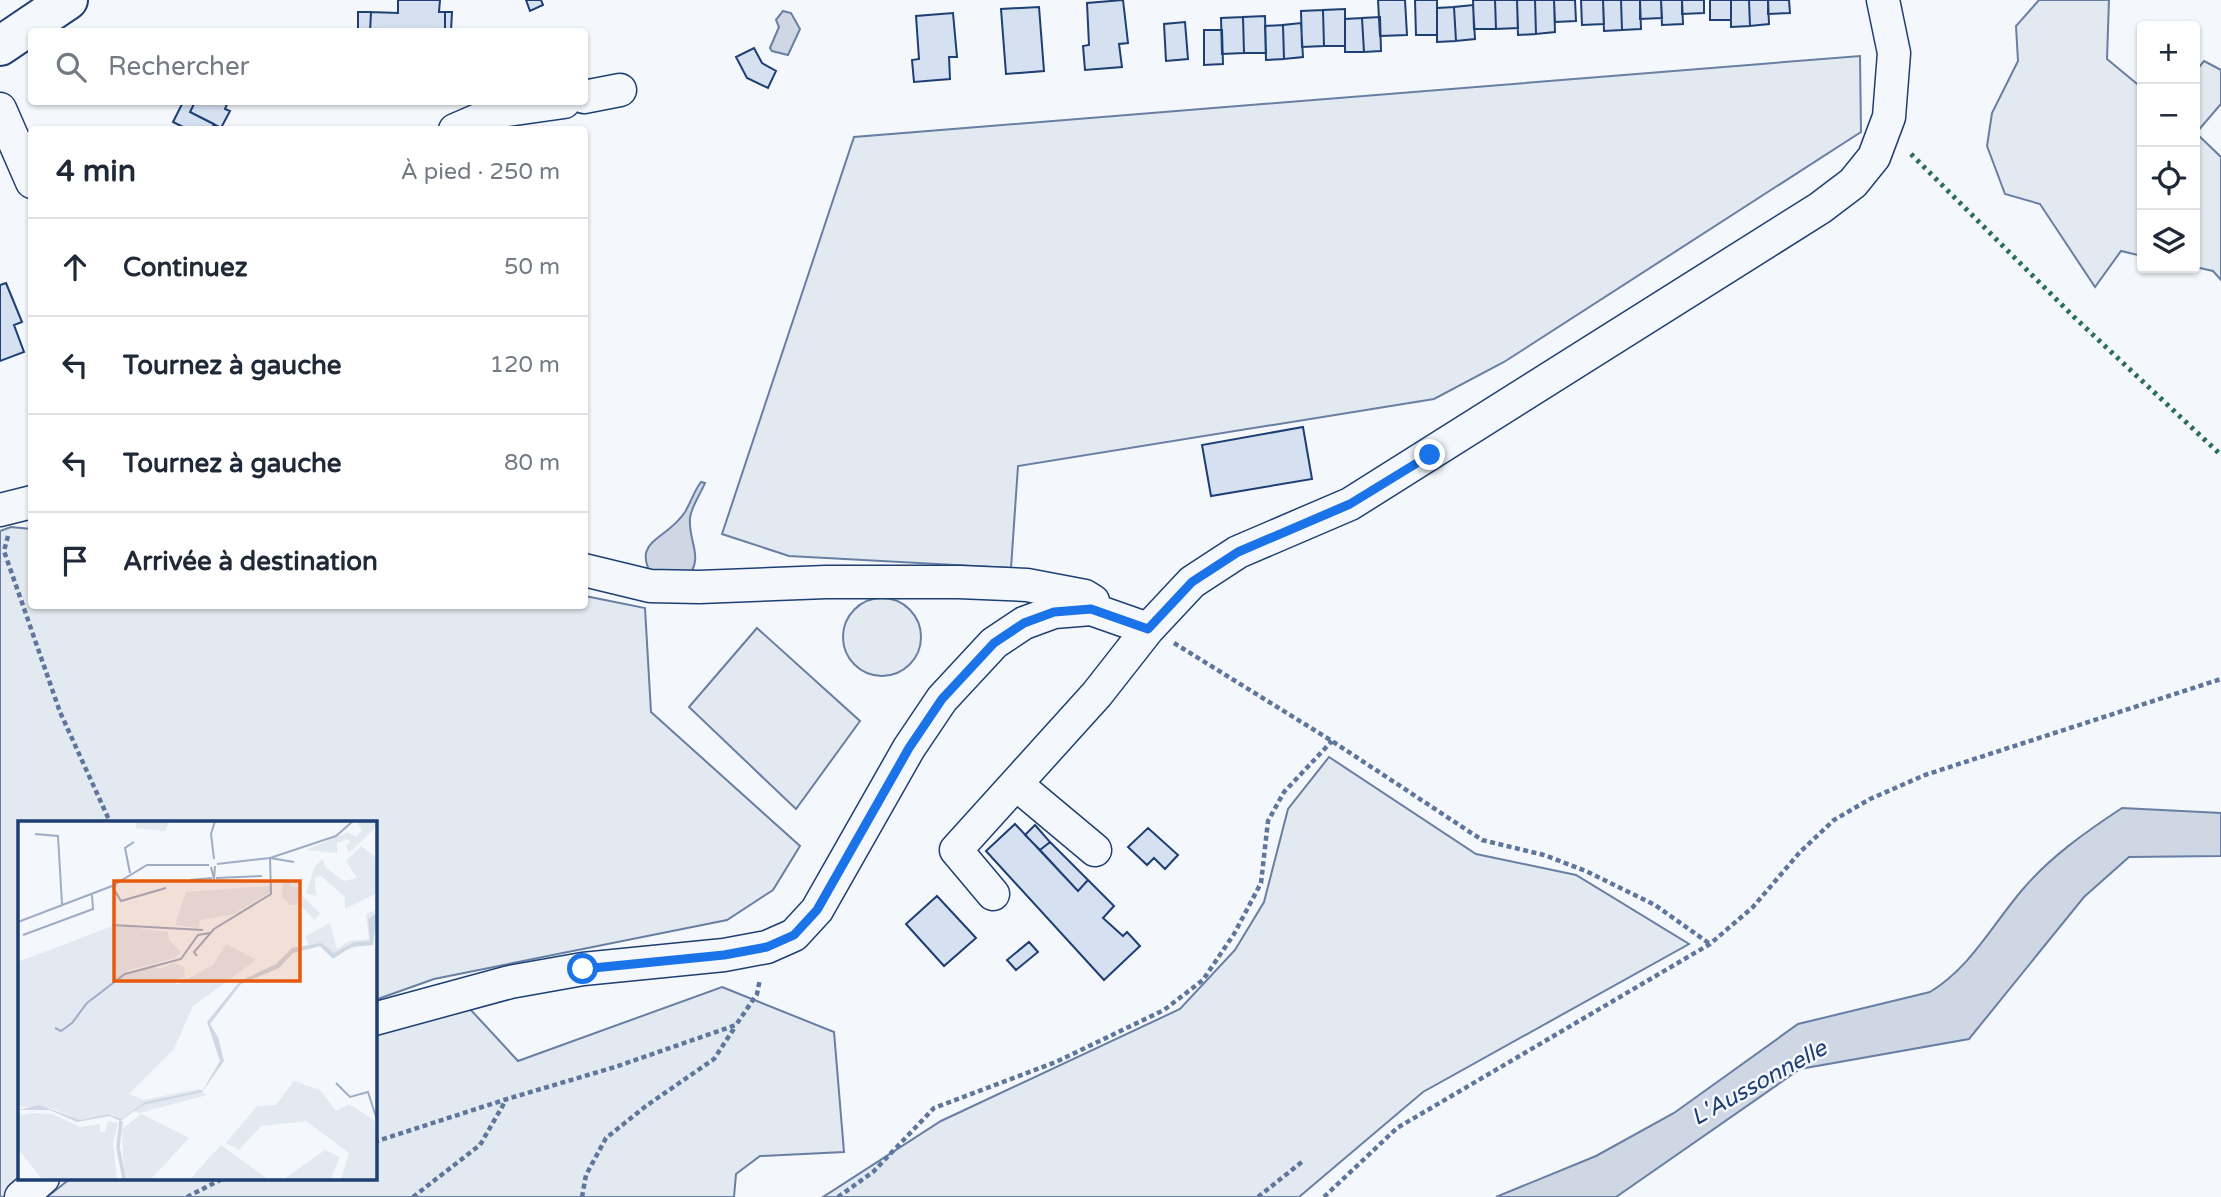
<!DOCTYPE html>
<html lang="fr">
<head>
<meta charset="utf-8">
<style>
	:root { --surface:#fff; --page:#f2f2f3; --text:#1f2937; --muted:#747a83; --line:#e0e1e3 }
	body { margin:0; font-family:"Varela Round",sans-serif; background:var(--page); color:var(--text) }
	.controls { position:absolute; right:21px; top:21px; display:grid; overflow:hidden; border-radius:7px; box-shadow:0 2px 5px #0004 }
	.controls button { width:63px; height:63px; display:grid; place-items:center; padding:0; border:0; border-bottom:2px solid var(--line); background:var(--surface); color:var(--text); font:35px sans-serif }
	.stop { position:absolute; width:21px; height:21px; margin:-16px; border:5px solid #1a73e8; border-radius:50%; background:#fff }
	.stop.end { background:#1a73e8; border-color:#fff; box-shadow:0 2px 7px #0008 }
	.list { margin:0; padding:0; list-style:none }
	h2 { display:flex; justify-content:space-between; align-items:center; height:91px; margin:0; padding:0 28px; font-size:30px }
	h2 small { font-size:23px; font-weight:400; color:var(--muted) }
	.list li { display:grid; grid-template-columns:46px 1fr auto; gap:21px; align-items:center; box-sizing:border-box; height:98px; padding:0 28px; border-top:2px solid var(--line) }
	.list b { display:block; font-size:26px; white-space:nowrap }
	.list em { font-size:23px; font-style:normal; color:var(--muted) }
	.icon { flex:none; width:38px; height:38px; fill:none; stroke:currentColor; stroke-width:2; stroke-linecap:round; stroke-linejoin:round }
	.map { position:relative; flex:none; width:2221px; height:1197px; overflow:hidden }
	.search { position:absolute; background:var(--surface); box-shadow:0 2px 5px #0004; left:28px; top:28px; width:560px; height:77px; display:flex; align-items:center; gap:18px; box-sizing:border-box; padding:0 24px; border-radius:7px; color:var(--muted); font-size:26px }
	.panel { position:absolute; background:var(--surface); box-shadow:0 2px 5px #0004; left:28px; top:126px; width:560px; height:483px; border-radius:7px }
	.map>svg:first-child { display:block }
</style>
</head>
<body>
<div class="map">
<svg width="2221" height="1197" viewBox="0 0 2221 1197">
	<rect width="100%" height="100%" fill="#f4f7fb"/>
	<path fill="#e3e9f0" stroke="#687fa3" stroke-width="2" d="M2039,0H2109L2107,59L2142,88V256L2121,251L2095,287L2040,204L2005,194L1987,146L1992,113L2018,61L2016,26Z
		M1860,56L1861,132L1504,362L1434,399L1018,466L1011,568L789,556L722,534L854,137Z
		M2204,61L2221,70V104L2196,133L2221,157V280L2213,271L2195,267V72Z
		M11,527L31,529L32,606H584L585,596L645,608L651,712L800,846L773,890L727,920L434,979L375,1000L374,822H19V1178L11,1197H0V531Z
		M843 637a39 39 0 1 1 78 0a39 39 0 1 1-78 0Z
		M757,628L860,721L796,809L689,707Z
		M1329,757L1476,854L1576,875L1689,944L1423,1092L1299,1197H823L941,1121L1180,1009L1235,950L1264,902L1288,809Z
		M722,987L834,1032L844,1152L760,1156L736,1174L734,1197H47L71,1178H374L375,1035L470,1009L518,1061Z"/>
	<path fill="#cfd7e4" stroke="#687fa3" stroke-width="2" d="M783,11L791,13L800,29L788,55L772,51L770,48L779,27L776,20Z
		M701,482L705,483C701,493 691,507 690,518C688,544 706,557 685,581L656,583C627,539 666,542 685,512C691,502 694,491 701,482Z
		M2122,808L2221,813V856L2129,857L2084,897L1969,1039L1800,1069L1616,1197H1496L1596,1156L1674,1113L1798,1024L1930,992C1971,967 1992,925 2023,889C2050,857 2087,831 2122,808Z"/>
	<path fill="#d5e0f0" stroke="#1d3f73" stroke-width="2" d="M398,0H440L439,12H445V31L451,32H370L371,12L398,13Z
		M526,0H541L543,5L530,11Z
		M1123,0L1128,43L1119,44L1122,67L1085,70L1083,46L1089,45L1087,3Z
		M1378,0H1405L1407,35L1380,36Z
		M1415,0H1437V35H1416Z
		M1473,0H1495L1496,29H1474Z
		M1495,0H1517L1518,28L1496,29Z
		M1517,0H1535L1536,34L1518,35Z
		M1535,0H1554L1555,32L1536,34Z
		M1554,0H1575L1576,21L1555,22Z
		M1581,0H1603L1604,24L1582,25Z
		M1603,0H1621L1622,30L1604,31Z
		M1621,0H1640L1641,29L1622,30Z
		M1640,0H1661L1662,18L1640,19Z
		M1661,0H1682L1683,24L1662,25Z
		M1682,0H1704V13L1682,14Z
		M1710,0H1731V20H1710Z
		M1731,0H1749L1750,26L1731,27Z
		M1749,0H1768L1769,24L1750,26Z
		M1768,0H1789L1790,13L1768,14Z
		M1473,5L1475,39L1456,41L1454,7Z
		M1039,7L1044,71L1006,74L1001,9Z
		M1454,7L1456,41L1437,42V8Z
		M1345,9V46H1324L1323,10Z
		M1323,10L1324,46L1302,47L1301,11Z
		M358,12H371L370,32H358Z
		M445,12H452L451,31H445Z
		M953,13L957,57H949L950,79L914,82L912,60L919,59L916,16Z
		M1265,16L1266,53H1244L1243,17Z
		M1243,17L1244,53L1222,54L1221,18Z
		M1380,17L1381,51L1364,52L1362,18Z
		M1362,18L1364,52H1345V19Z
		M1185,22L1188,59L1166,61L1164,24Z
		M1301,23L1303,57L1284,59L1283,25Z
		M1283,25L1284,59L1266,60L1265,26Z
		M1204,30H1222L1223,64L1204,65Z
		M754,48L762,63L776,71L768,88L747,78L736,57Z
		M183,102H195L190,112L214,124L211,130H189L173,122Z
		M195,102H228L225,109L230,111L221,128L190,112Z
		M6,283L22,322L14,325L24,352L0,361V285Z
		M1303,427L1312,479L1211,496L1202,445Z
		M1015,824L1078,891L1088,880L1114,906L1103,918L1123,936L1127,932L1140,946L1104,980L986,851Z
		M1035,825L1050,842L1040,850L1025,835Z
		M1148,828L1178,855L1165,869L1154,858L1147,865L1128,847Z
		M1050,842L1088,880L1078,891L1040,850Z
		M937,896L976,938L944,966L906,924Z
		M1029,942L1038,952L1016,970L1007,960Z"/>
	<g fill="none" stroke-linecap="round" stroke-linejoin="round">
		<defs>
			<path id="minor" d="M584,97L620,90
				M0,109L32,182
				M455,130L499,111L564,102
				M0,510L32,502
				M584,570L650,586L699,587L826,582H959L1027,585L1085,596L1093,601
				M1016,784L1095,850
				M993,894L956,850L1097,694L1148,629L1192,582L1238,552L1350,504L1820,208L1853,183L1874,157L1889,117L1894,53L1883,0
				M374,1019L510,982L583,969L724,955L767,947L794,935L817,910L909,748L942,699L994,643L1024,623L1054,612L1091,609L1148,629
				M21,1197L43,1178"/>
			<path id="major" d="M0,46L68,0"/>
		</defs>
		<use href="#minor" stroke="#1d3f73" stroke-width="35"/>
		<use href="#major" stroke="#1d3f73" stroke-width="42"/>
		<path stroke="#5e769c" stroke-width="4.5" stroke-dasharray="5 3.5" stroke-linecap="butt" d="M8,536L4,551L60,712L110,822
			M1174,643L1332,741L1482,840L1544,855L1586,871L1655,905L1710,944
			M374,1142L507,1099L615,1067L736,1025L757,994L760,979
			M187,1197L224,1178
			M413,1197L480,1145L506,1100
			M582,1197L586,1175L606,1138L646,1106L714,1059L735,1027
			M838,1197L873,1172L934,1108L1056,1062L1164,1010L1203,980L1234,934L1261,883L1268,821L1284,792L1332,741
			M1258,1197L1303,1161
			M1324,1197L1397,1128L1710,944L1753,907L1800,852L1834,820L1870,799L1925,775L2221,679"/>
		<use href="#minor" stroke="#f4f7fb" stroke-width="32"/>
		<use href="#major" stroke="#f4f7fb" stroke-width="38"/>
		<path stroke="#2c6c60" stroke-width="5" stroke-dasharray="3.5 5" stroke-linecap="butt" d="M1911,154L2074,317L2221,455"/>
	</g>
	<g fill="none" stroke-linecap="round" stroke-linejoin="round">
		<path stroke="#1a73e8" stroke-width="9" d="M583,969L724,955L767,947L794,935L817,910L909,748L942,699L994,643L1024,623L1054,612L1091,609L1148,629L1192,582L1238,552L1350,504L1430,455"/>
	</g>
	<g text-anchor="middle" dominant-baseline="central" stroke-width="5" stroke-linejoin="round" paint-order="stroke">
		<g font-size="23" font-style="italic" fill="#1d3f73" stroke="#f4f7fb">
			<text transform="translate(1759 1083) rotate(-29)">L'Aussonnelle</text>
		</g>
	</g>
	<g transform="translate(18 821)">
		<rect width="359" height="359" fill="#f4f7fb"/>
		<path d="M118,0H152L147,10L118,7ZM338,0H359V5L331,32L328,24L333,21L329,18L319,22V32L288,29L330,11L338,16L344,9ZM343,25L359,37V72L327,88V76L303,55L297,57L298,75L288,72L297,45L305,38L307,46L326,60L339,57L328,40ZM273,60V65L284,67L280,71L302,92L297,99L281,83L272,84L264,76L265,62ZM252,65V71L216,93L182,99L181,107L157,104L168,71ZM359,89L350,98L354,114L352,121L317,133L305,125L291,126L288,115L312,102L319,128L331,120L351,118L348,93ZM97,104L150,111L151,119L163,131L157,137L111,149L77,177L112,151L136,144L140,148L157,142L166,146L167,156L158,158V164L195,144L208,123L238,139L175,185L156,228L111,273L125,279L181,268L189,274L121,292L115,289L103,298L93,293L62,299L33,287L0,286V141ZM276,260L302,269L318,290L331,283L359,301V358H323L331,332L288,300L243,305L221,329L208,322L239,285L258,284ZM15,292L34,293L62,306L82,303V311H87L90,300L100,302L95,323L99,358H24L0,328V294ZM123,293L171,317L133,358H106L104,308ZM203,324L247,356L248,358H172ZM307,329L322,336L313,358H266Z" fill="#e3e9f0"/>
		<path d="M359,91L355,124L333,126L315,138L302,125L275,132L261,147L223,163L192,203L200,216L206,240L184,271L125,284L102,300L92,295L59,301L32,289H0L21,284L62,299L91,293L103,298L127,281L185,269L202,240L189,201L222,160L258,143L274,127L303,122L316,132L337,121L352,120L350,98Z" fill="#cfd7e4"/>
		<path fill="none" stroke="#cfd7e4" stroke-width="3.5" d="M103,300L100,326L106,358"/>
		<path fill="none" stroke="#9eadc5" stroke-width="2" d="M17,13L40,15L44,83M196,38L193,13L197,0M199,43L252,37L318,15L335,0M193,46L196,58L197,45M112,52L107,27L116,21M198,57L244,55M172,59L194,57M94,65L103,80L148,67M0,101L94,65L129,44H191M94,104L185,109M5,114L75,88L74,74M179,135L176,131L196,108L253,73L252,37L276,41M37,207L43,210L54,202L69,182L107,153L163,138L180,114L192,112M318,262L332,276L350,271L359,299"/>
		<path fill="#e8590c" fill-opacity="0.15" stroke="#e8590c" stroke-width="3.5" d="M96,60H282V160H96Z"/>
		<rect width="359" height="359" fill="none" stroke="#1d3f73" stroke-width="3.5"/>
	</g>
</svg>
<div class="controls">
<button>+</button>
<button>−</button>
<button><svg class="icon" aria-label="locate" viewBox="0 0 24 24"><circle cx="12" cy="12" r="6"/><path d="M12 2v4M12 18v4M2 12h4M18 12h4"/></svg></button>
<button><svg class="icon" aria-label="layers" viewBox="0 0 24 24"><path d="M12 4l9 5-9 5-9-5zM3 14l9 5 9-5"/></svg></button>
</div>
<div class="stop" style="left:583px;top:969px"></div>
<div class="stop end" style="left:1430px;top:455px"></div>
<div class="search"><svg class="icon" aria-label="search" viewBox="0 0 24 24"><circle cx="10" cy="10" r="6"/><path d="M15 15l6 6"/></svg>Rechercher</div>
<section class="panel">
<h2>4 min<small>À pied · 250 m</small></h2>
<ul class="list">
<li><svg class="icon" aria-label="ahead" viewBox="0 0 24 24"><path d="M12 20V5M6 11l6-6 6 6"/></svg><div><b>Continuez</b></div><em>50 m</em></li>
<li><svg class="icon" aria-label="left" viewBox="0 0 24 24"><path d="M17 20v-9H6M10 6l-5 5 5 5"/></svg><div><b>Tournez à gauche</b></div><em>120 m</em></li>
<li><svg class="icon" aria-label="left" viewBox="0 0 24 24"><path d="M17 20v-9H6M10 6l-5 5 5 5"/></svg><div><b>Tournez à gauche</b></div><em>80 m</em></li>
<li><svg class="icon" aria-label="arrive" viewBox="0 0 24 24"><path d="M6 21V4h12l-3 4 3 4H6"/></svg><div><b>Arrivée à destination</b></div></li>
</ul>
</section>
</div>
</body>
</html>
